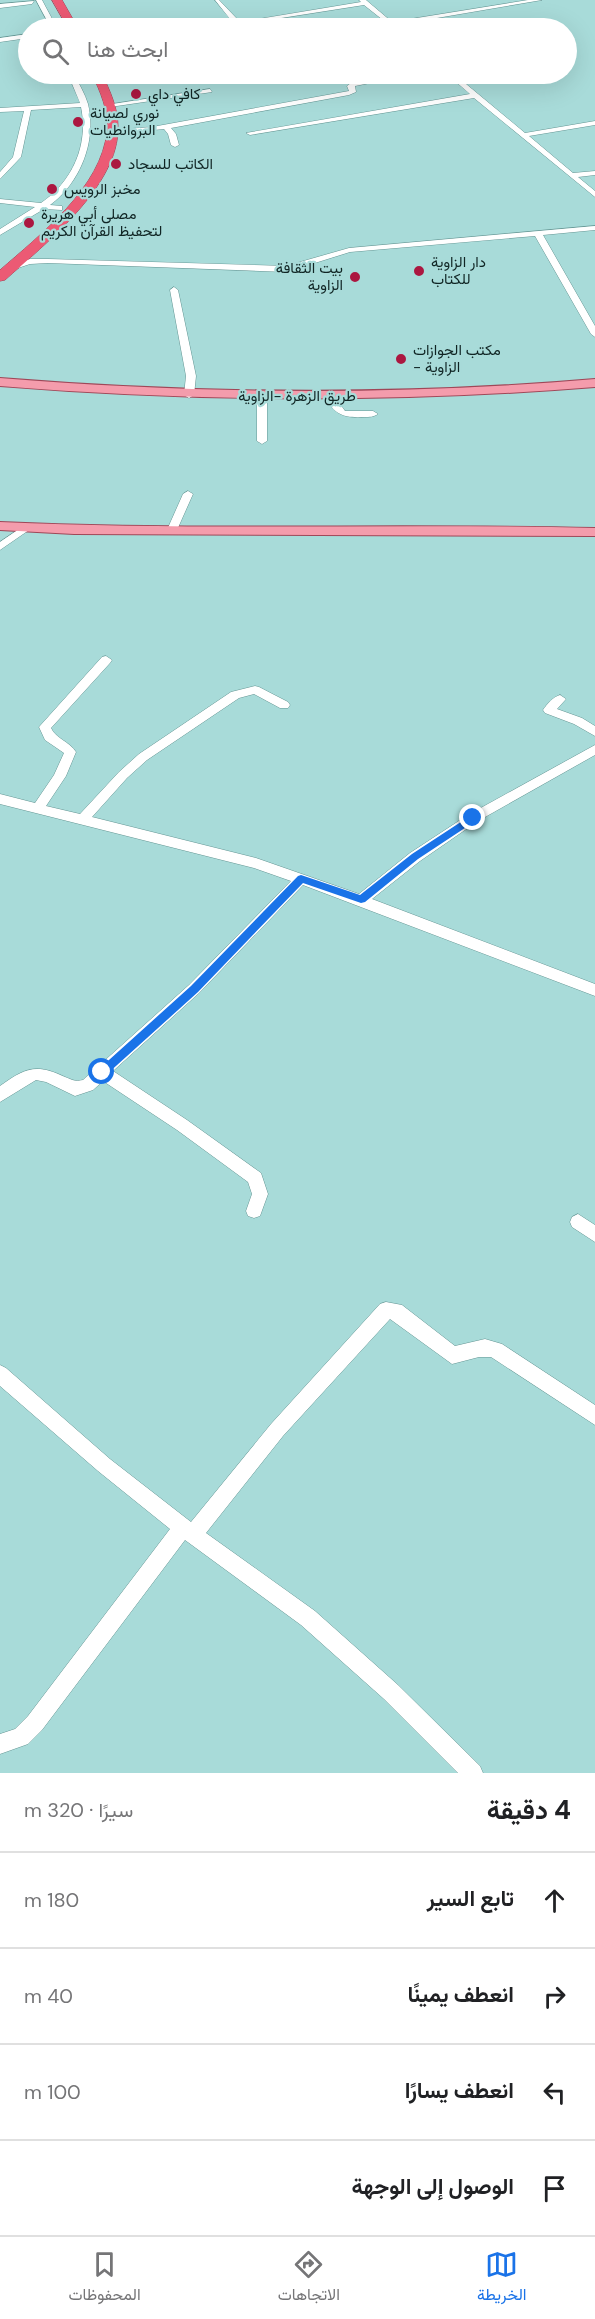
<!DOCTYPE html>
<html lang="ar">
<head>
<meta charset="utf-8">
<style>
	:root { --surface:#fff; --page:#f6f6f6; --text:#202124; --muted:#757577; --line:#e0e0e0; --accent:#1a73e8 }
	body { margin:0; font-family:"DM Sans",Vazirmatn,sans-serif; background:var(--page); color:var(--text); direction:rtl }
	.stop { position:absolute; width:18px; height:18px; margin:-14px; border:4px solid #1a73e8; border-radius:50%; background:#fff }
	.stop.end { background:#1a73e8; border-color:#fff; box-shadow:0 2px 6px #0008 }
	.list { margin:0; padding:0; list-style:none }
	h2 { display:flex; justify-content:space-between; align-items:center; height:78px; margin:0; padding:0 24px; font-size:26px }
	h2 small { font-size:20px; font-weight:400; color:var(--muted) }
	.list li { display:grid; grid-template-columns:39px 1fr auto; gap:18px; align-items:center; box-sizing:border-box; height:96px; padding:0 24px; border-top:2px solid var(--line) }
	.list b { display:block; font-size:22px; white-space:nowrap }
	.list em { font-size:20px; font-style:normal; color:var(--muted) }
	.icon { flex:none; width:33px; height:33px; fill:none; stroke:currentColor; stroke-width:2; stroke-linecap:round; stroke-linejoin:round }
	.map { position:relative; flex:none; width:595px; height:1773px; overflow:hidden; direction:ltr }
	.search { position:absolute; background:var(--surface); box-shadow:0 6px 24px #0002; left:18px; right:18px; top:18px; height:66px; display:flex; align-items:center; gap:15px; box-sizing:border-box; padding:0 21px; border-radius:33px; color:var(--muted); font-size:22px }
	.sheet { height:462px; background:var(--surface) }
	nav { display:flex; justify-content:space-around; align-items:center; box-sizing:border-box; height:84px; border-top:2px solid var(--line); background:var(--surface); font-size:16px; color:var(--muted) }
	nav a { display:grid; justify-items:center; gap:3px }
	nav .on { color:var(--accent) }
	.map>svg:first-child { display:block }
</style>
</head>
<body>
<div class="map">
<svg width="595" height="1773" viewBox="0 0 595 1773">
	<rect width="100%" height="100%" fill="#a8dbd9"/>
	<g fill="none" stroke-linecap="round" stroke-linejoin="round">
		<defs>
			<path id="minor" d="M36,0H42L57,28H51Z
				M215,0H219L240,22V24L234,22L182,28H167L230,19Z
				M359,0H366L392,22L528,0H542L396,25L399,28H393L364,5L250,23L247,21L361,2Z
				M34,1L32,4L0,8V4Z
				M314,25L316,28H302Z
				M28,34V38L0,42V38Z
				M68,74H74C79,84 85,94 88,104C97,141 80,183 50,205L62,206V210L44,209L0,235V229L35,207L0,203V199L41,203C72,182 89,145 81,107L31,110L21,157L0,179V172L13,157L24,111L0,112V108L80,103Z
				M403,74H415L355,86L356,92L349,95L171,128L176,134L179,145L175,147L171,145L168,134L164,129L113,134L109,132L113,130L152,127L349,91L347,86L351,83Z
				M447,74H454L525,133L595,121V125L529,136L573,173L595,171V175L578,177L595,191V197L474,98L250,135L246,133L470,94Z
				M210,89L212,92L110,107L106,105Z
				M595,226V230L543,235L595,326V337L591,334L535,236L350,252L286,272L48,263L30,264L9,271L5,268L30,259H48L286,266L349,248Z
				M174,287L178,290L196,376L194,395L189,398L184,395L186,376L170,290Z
				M262,393L267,396V441L262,444L257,441V396Z
				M327,394H333L345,411H373L378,414C373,417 370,417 364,417C344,418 334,415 325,396Z
				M188,491L193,494L177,530L172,533L168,532L167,530L183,494Z
				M25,525L29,526V530L0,550V542Z
				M106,656L112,660L110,663L51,728C56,739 69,741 76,752L66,776L46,806L80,814L119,772L139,754L231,692L255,686L259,687L288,702L290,705L288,708H280L254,694L239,698L147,760L127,778L92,817L256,858L359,894L410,853L468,815L595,745V755L478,821L420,861L372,899L595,984V996L303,885L199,993L113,1071L187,1120L261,1173L268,1194L260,1216L254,1218L248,1216L246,1211L252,1194L248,1182L177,1130L103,1081L93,1090L75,1096L46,1082L36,1080L0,1102V1086C25,1068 36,1063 65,1077C73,1080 75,1082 83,1080L189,985L291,881L254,868L0,804V794L35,803L54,775L64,753L45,740L39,727L102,657Z
				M560,695L566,699L557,709L582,718L595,726V736L574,724L545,713L543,710C547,704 553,697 560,695Z
				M578,1214L595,1225V1242L572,1227L570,1222L572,1217Z
				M386,1302L402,1305L455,1346L485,1339L502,1344L595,1405V1425L491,1357H479L452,1364L390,1319L283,1436L206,1533L315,1611L398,1685L480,1766L483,1773H458L384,1699L301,1625L185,1540L42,1730L28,1744L0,1754V1734L15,1729L28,1716L170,1529L98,1471L0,1386V1365L6,1368L110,1459L191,1522L271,1424L380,1304Z"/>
			<path id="major" d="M0,378C199,394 396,396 595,379V387C396,403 199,402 0,386Z
				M0,522C198,531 397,523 595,528V536L74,534L0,530Z"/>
			<path id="highway" d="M52,0H62L78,28H68Z
				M92,74H102C110,91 118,108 118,127C119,186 45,244 5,280L0,281V270C40,235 102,187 107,131C109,111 100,91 92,74Z"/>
		</defs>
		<use href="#minor" stroke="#649593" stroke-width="1"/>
		<use href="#major" stroke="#9f4758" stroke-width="2"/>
		<use href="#highway" stroke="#9f4758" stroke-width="1"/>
		<use href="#minor" fill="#fff" fill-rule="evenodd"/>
		<use href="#major" fill="#f49cac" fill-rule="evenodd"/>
		<use href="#highway" fill="#ec5a74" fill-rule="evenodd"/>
	</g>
	<path fill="#1a73e8" d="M473,814L478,818L477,820L418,859L365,902L361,903L303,883L198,992L106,1075H99V1069L191,986L298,876L301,875L360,895L412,854Z"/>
	<g fill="#ab1740" stroke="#a8dbd9" stroke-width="2">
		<circle cx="136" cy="94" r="6"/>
		<circle cx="78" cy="122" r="6"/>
		<circle cx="116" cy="164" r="6"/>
		<circle cx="52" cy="189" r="6"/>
		<circle cx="29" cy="223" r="6"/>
		<circle cx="419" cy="271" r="6"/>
		<circle cx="355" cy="277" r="6"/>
		<circle cx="401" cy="359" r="6"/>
	</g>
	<g text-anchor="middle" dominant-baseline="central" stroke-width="4.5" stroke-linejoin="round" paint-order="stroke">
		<g font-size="15" fill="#102524" stroke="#a8dbd9" text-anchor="start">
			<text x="148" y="94">كافي داي</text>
			<text x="90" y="113">نوري لصيانة<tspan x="90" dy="17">البروانطيات</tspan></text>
			<text x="128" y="164">الكاتب للسجاد</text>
			<text x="64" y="189">مخبز الرويس</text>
			<text x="41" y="214">مصلى أبي هريرة<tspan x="41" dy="17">لتحفيظ القرآن الكريم</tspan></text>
			<text x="431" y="262">دار الزاوية<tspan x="431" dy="17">للكتاب</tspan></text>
			<text x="343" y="268" text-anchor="end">بيت الثقافة<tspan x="343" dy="17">الزاوية</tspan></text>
			<text x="413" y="350">مكتب الجوازات<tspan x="413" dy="17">- الزاوية</tspan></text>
		</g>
		<g font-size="15" fill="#102524" stroke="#a8dbd9">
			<text x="297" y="396">طريق الزهرة -الزاوية</text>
		</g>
	</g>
</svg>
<div class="stop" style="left:102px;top:1072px"></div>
<div class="stop end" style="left:473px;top:818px"></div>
<div class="search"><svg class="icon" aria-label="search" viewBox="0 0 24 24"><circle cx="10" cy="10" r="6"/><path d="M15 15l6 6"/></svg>ابحث هنا</div>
</div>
<section class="sheet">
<h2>4 دقيقة<small>سيرًا · 320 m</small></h2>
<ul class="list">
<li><svg class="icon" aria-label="ahead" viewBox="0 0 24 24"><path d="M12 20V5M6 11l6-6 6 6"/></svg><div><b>تابع السير</b></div><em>180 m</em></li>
<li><svg class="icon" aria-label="right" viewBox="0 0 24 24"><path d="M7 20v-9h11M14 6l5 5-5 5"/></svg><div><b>انعطف يمينًا</b></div><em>40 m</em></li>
<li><svg class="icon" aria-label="left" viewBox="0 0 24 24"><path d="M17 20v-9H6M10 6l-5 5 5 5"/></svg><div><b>انعطف يسارًا</b></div><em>100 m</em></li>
<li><svg class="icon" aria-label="arrive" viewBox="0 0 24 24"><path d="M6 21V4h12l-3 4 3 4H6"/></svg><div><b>الوصول إلى الوجهة</b></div></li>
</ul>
</section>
<nav>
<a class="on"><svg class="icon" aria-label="map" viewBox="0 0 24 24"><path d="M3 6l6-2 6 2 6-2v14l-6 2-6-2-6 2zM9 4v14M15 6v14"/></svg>الخريطة</a>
<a><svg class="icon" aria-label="directions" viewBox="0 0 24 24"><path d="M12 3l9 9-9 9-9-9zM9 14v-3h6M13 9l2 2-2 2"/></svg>الاتجاهات</a>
<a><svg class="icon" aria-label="saved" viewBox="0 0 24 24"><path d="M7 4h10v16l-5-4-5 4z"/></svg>المحفوظات</a>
</nav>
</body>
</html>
